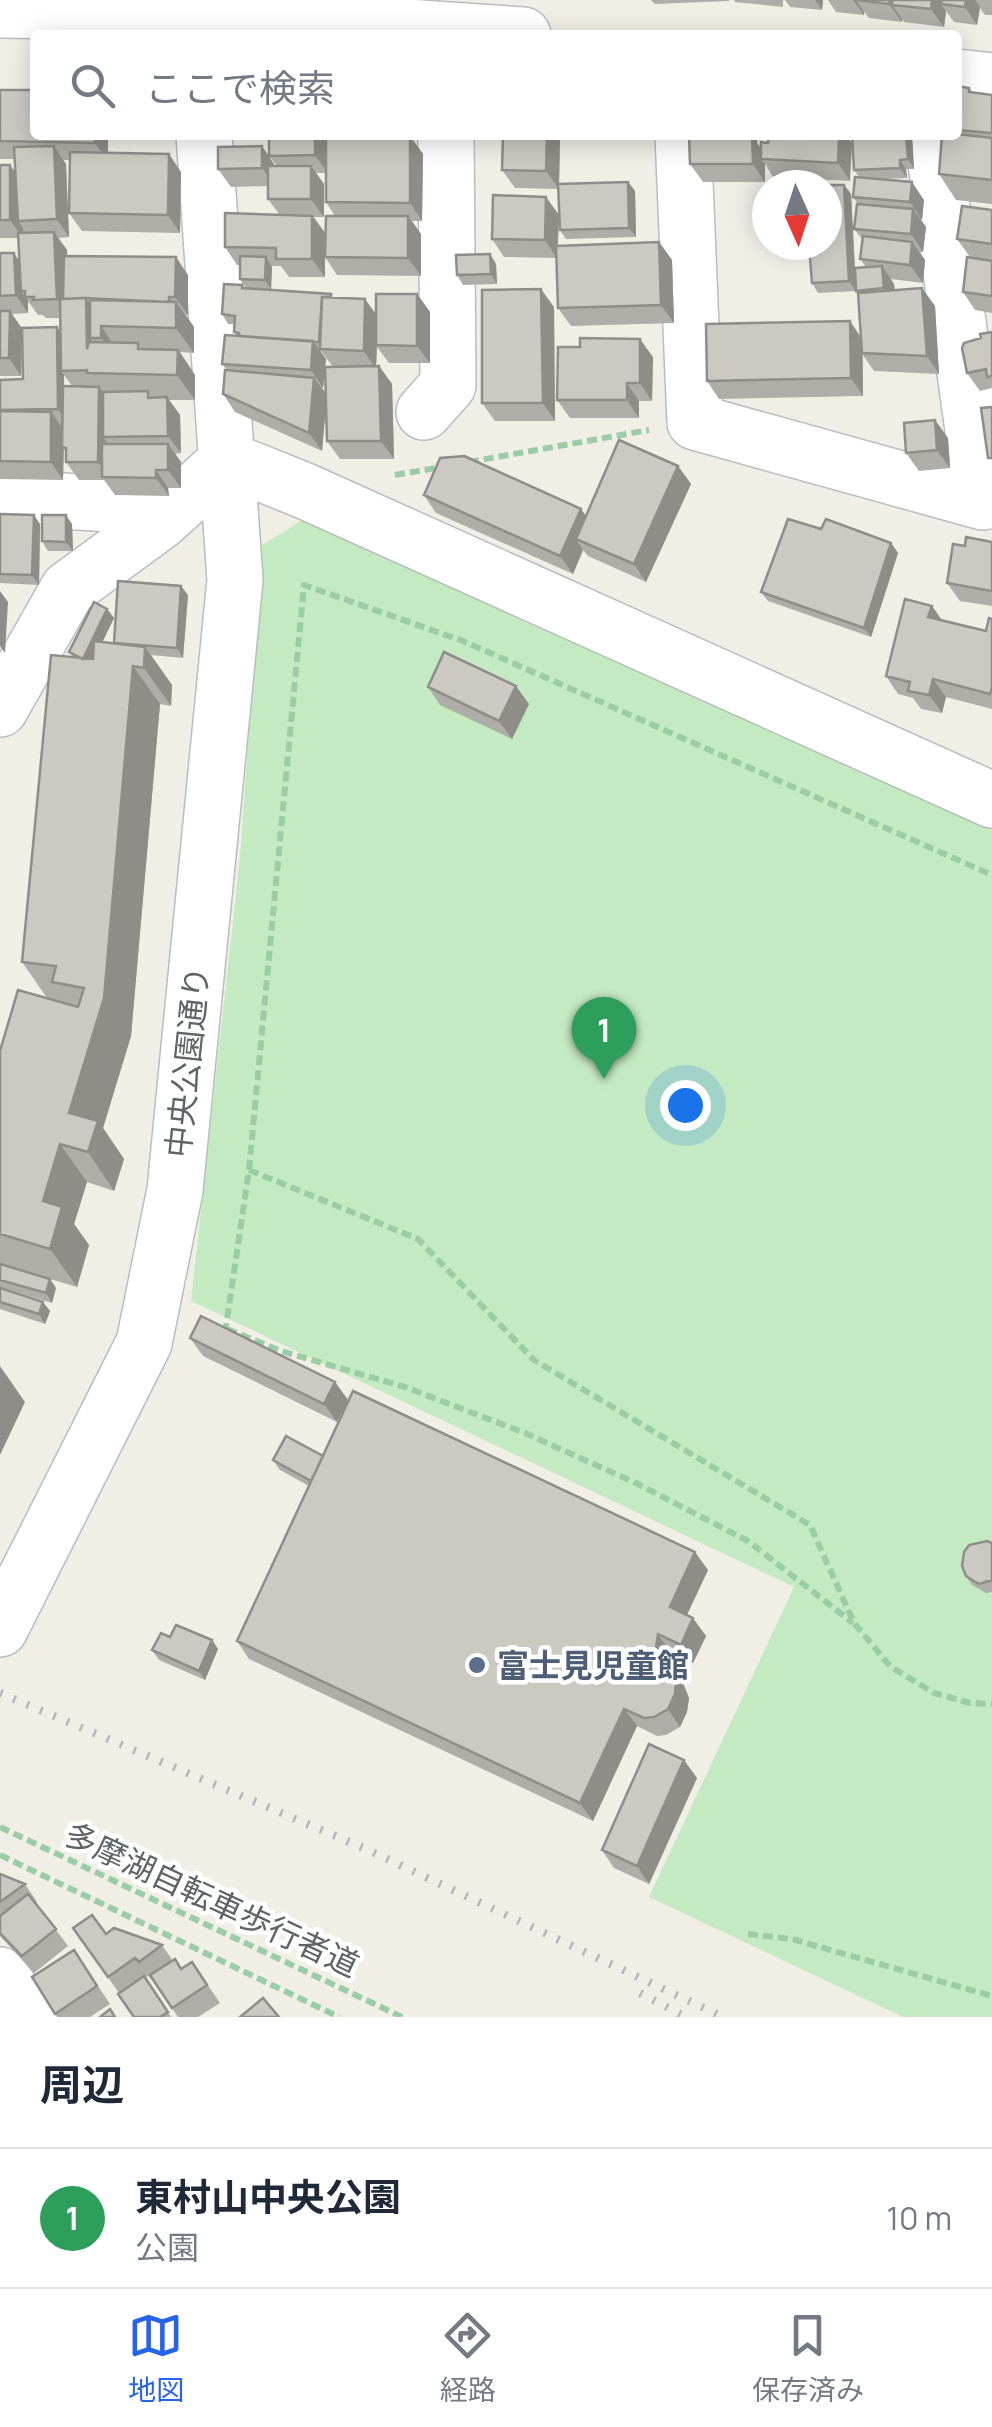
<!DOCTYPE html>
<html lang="ja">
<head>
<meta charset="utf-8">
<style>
	:root { --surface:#fff; --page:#f2f2f3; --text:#1f2937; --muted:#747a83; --line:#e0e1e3; --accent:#2563eb }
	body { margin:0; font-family:Manrope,"Noto Sans JP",sans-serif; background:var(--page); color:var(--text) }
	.compass { position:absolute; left:752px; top:170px; width:90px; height:90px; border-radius:50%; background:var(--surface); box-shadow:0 5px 25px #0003; rotate:177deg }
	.you { position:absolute; left:685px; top:1105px; width:35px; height:35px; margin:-25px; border:8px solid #fff; border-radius:50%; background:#1a73e8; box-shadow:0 0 0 15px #1a73e833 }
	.badge { display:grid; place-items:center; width:65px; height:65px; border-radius:50%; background:var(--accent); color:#fff; font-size:32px; font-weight:700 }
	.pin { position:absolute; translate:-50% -82px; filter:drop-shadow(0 2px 5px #0008) }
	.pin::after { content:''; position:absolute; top:52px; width:35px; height:30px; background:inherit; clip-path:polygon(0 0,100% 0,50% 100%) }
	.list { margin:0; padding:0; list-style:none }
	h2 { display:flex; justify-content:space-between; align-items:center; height:130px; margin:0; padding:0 40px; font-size:42px }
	h2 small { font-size:32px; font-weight:400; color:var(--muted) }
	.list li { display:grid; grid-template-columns:65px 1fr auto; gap:30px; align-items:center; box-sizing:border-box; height:140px; padding:0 40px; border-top:2px solid var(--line) }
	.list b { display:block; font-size:38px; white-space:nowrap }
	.list p { margin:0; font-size:32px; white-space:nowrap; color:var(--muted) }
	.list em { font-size:32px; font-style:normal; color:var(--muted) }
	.icon { flex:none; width:55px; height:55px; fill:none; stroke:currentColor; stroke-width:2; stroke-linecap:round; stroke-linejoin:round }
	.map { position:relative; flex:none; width:992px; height:2017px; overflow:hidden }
	.search { position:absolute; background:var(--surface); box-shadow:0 5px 25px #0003; left:30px; right:30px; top:30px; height:110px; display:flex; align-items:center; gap:25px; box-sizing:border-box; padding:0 35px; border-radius:10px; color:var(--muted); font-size:38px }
	.sheet { height:270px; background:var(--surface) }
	nav { display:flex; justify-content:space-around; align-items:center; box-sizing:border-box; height:140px; border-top:2px solid var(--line); background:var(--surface); font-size:28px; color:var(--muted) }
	nav a { display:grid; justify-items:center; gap:5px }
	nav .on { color:var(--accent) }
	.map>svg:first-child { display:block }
</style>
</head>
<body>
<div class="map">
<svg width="992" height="2017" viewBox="0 0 992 2017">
	<rect width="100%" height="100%" fill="#f1eee6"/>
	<path fill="#c4eac1" d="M306,518L992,827V2017H903L649,1897L794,1587L191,1301L240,858L262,545Z"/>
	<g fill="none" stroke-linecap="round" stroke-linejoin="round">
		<defs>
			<path id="minor" d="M0,10L202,13L523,35
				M957,77L992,81
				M683,135L695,422L983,502L932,135
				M424,412L448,385L446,135
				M228,460L305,491L992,800
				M0,497L110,504L161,521
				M0,709L68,589L161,521L228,460
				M0,1629L144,1343L175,1190L235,580L204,135
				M0,1975L31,2017"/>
		</defs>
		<use href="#minor" stroke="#b9bcc1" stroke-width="58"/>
		<path stroke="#9acca5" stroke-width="6" stroke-dasharray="10 5" stroke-linecap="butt" d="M469,462L649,430
			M395,475L442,467
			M249,1170L418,1239L534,1360L810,1525L854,1623L891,1667L934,1693L970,1703L992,1704
			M227,1329L281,1351L405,1387L525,1433L638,1484L748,1541L853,1623
			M225,1333L249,1170L304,585L463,641L992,875
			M0,1827L402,2017
			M0,1855L339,2017
			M748,1934L792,1939L992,1996"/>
		<use href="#minor" stroke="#fff" stroke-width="55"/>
		<path stroke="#b5b6b7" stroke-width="8" stroke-dasharray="2.5 12" stroke-linecap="butt" d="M0,1693L366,1849L723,2017
			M640,1993L686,2017"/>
	</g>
	<path fill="#afada8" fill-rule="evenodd" d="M651,0H729V1L655,4Z
		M734,0H783V7L735,2Z
		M785,0H823L822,10L790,7Z
		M828,0H992V15H985L980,8L977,25L954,22L946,11L944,27L904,22L902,19V22L869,18L864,12V15L836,12Z
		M957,86L969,88L973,93L992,95V204L956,200L939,174L941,135H957Z
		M0,90L108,135V153L181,172L180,233L82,231L69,213L70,160H63L66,164L69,237L58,238L67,250V256L188,275V315H186L194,327V353L180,352L195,375V400H169L180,415L181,453L175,454L181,462V488H168L169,496L115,495L104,480H79L66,462V453L64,449L63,480L0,479V380L23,379L22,330L21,376H0V253L19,260L18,238H0V165L16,172L15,159H0ZM28,301L38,315H43L46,318H60L61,332L57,327L22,328L12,314L28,313ZM64,375L72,386H64Z
		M560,135L559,184L628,182L635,191L636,237L566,239L560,230L558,189L515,188L502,170Z
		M689,135H758L757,143L761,148L768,143L769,139L766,135H847L850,181L773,177L765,164V182H703L690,164Z
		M852,135H912L914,169H906L907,178L878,179L924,200L922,220H921L926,227L923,252H920L925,260L923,283L891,279L894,284L895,290L935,306L939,374L874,371L863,355V396L719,399L707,381L861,337L858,294L856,291L818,293L812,283L844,185L851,194L855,268L866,267L860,259L863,240L854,229L858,204L853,197L859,177L854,170Z
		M410,136L423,154L422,221H412L421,234V276L337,275L325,257V277H289L281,266H272L271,290L334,298L376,314L417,294L430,312V363H389L377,347L376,366H379L392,384L394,459H340L327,441L326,403L322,451L235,412L223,394L227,370L222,364L237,336L234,332L235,324H228L222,314L242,285L246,288L240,279V265H237L225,247L279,214L268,199V186L231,187L218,169L262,146L274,166H277L269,156ZM316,173H326V202L335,216L325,233L314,217H324V184ZM320,351H321L333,367L326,394L322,388H323L326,359Z
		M992,210V260L970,257L957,239Z
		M559,215L558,246L659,242L672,260L674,323L571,326L558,308L556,258L504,257L492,239Z
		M490,254L496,264L497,284L463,285L457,275Z
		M992,261V313L975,310L963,292Z
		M554,307L555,421H495L482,403Z
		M992,332V388L980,391L967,373L981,338Z
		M653,357L652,401H639V418H570L557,400Z
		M948,438L950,468L919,471L906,453Z
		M678,466L691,484L646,582L588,556L583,550L573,574L436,513L424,495L586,515Z
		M0,514L40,524L39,585L0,583Z
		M72,524L73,551H48L42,541Z
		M821,529L891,543L898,553L871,637L768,601L761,592Z
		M992,542V606L960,601L947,583L965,546Z
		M188,595L183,658L151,655L172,685L171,706L160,704L131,1036L103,1128L124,1159L114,1191L87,1182L74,1224L89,1245L77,1287L50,1279L56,1288L52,1303L0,1287V1051L47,998L22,962L73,657L69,652L107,609L114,618L102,642L114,643Z
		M932,606L942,620L986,631L992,619V709L946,697L942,713L921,709L913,698L898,694L886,676Z
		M428,687L529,704L512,739L440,705Z
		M0,1288L50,1311L45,1324L0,1309Z
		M190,1338L335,1382L348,1400L337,1422L203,1356Z
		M323,1456L708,1570L687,1615L706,1636L693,1663L670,1652L669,1661L681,1678L689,1698L687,1712L680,1727L666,1735L657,1736L637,1726L593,1821L249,1659L237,1641L309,1486L280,1470L273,1460Z
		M992,1543V1592L986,1593L972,1585L966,1576Z
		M170,1637L212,1640L218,1649L205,1680L159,1660L152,1650Z
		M697,1778L649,1884L614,1868L602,1850Z
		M0,1874L25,1884L37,1902L36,1903L68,1946L34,1973L0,1936Z
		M73,1928L162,1945L173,1961L181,1968L192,1962L220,2003L198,2017H178L153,1979L152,1980L148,1976L145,1978L171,2017H134L119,1993Z
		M74,1950L110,2004L90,2017H57L32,1977Z"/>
	<path fill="#8f8d88" d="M815,0H823L822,10Z
		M853,0H865H856L864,12V15Z
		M890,0H904L892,5L902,19V22L889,4Z
		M932,0H947L941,4L946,11L944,27L931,9Z
		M966,0H975L980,7L977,25L965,7Z
		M95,135H108V161L95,143Z
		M315,135H327L328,173L315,155Z
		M547,135H560L559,189L546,171Z
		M751,135H758L757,143L764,153L761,159L765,164V182L753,164Z
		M839,135H847L852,144L850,181L838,163Z
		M906,135H912L914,169L908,159Z
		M410,136L423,154L422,221L410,203Z
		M54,146L66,164L69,237L57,219Z
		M262,146L274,164L275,186L262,168Z
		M169,154L181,172L180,233L168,215Z
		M900,160L906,169L907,178L900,168Z
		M10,165L23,183L18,221L23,228V238L10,220Z
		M311,166L324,184V217L311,199Z
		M628,182L635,191L636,237L629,228Z
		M912,182L924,200L922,220L910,202Z
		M844,185L851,194L856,291L849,281Z
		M546,197L559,215L557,258L545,240Z
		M913,209L926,227L923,252L911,234Z
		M312,216L325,233V277L312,259Z
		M408,216L421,234V276L408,258Z
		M54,232L67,250L69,317L57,299Z
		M659,242L672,260L674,323L661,305Z
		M912,242L925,260L923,283L910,265Z
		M14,253L26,271L25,291H21L28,301V313L16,295Z
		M490,254L496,264L497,284L491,274Z
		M176,257L188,275V315L175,297Z
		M266,257L272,267L271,290L265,280Z
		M882,266L894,284L896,306L884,288Z
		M922,288L935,306L939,374L927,356Z
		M541,289L554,307L555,421L543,403Z
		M417,294L430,312V363L417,346Z
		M169,297L176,307V302L194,327V353L176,328L169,302Z
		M86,298L103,324L101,326L118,351V363L101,338H90L104,359V375L87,349Z
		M365,299L378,317L376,369L364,351Z
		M10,311L22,329L21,376L9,358Z
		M850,321L862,339L863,396L851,378Z
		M57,327L64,337L61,371L64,375L65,419L58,409Z
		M640,339L653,357L652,401L640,383Z
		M313,341L326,359L323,388L311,370Z
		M178,350L195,375V400L177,375Z
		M379,366L392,384L394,459L381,441Z
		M314,378L327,395L322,451L309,433Z
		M627,383L639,401V418L627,400Z
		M99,387L112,405L103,437L111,448L109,477L98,462Z
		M167,397L180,415L181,453L168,436Z
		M51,412L64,430L63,480L51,462Z
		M935,420L948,438L950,468L937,450Z
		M168,444L181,462V488L168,470Z
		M678,466L691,484L646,582L634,564Z
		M156,470L168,488L169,496L156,478Z
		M581,509L594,527L576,539L583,550L573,574L560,556Z
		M34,515L40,524L39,585L32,575Z
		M66,515L72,524L73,551L66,542Z
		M891,543L898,553L871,637L864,628Z
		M181,586L188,595L183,658L177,648Z
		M0,591L8,602L5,653L0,646Z
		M932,606L944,624L928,617Z
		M107,609L114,618L90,668L83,659Z
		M145,647L172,685L171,706L144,668Z
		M133,666L160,704L131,1036L103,1128L124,1159L114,1191L88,1152L69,1113Z
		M933,679L946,697L942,713L929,695Z
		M516,686L529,704L512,739L499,721Z
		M60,1144L87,1182L74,1224L89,1245L77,1287L50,1249L43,1201Z
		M50,1279L56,1288L52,1303L46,1293Z
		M43,1302L50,1311L45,1324L39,1314Z
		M0,1366L25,1402L0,1455Z
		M335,1382L348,1400L337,1422L324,1404Z
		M695,1552L708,1570L682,1625L670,1607Z
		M693,1618L706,1636L693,1663L681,1645Z
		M658,1634L670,1652L669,1661L681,1678L689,1698L687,1712L680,1727L668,1709L655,1654Z
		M212,1640L218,1649L205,1680L199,1671Z
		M624,1709L637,1726L593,1821L580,1803Z
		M684,1760L697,1778L649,1884L637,1866Z"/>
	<path fill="#ccc9c3" stroke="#8f8d88" stroke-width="2.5" d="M856,0H890L889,4Z
		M892,0H932L931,9L892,5Z
		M942,0H966L965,7L941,4Z
		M957,86L969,88V92L992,95V133L957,130Z
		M0,90H35V135H95V143L0,141Z
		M957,134L992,138V180L939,174L942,135Z
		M269,135H315V155L269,156Z
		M503,135H547L546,171L502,170Z
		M689,135H714V137L752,135L753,164H690Z
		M769,135H839L838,163L761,159V142L768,143Z
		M852,135H906L908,159L900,160V168L854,170Z
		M326,136H410V203L326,202Z
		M54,146L57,219L18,221L14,147Z
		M262,146V168L218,169V147Z
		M70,152L169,154L168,215L69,213Z
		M0,165H10V220H0Z
		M268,166H311V199H268Z
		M855,177L912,182L910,202L853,197Z
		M628,182L629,228L560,230L558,184Z
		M827,185H844L849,281L812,283L809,245H827Z
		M493,195L546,197L545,240L492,239Z
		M857,204L913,209L911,234L854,229Z
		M962,206L992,210V244L957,239Z
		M225,213L312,216V259H276V248L225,247Z
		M326,216H408V258L325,257Z
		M54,232L57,299L33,300L34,297H25V291H21L18,233Z
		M863,236L912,242L910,265L860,259Z
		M659,242L661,305L558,308L556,246Z
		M0,253H14L16,295L0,296Z
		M490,254L491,274L457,275L456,255Z
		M64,256L176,257L175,297H169V302L83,298L63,299Z
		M240,256L266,257L265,280L240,279Z
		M967,257L992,261V296L963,292Z
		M882,266L884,288L856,291L855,268Z
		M224,284L242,285V288L331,294V297H322L319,342L239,336V333L234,332L235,316L222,314Z
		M922,288L927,356L862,353L858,293Z
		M541,289L543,403H482V290Z
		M376,294H417V346L376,345Z
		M322,297L365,299L364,351L320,349Z
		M86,298L87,349L89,342L138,343V349L178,350L177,375L87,373V370L61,371L60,299Z
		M90,300L176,302V328L101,326V338H90Z
		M0,311H10L9,358H0Z
		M850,321L851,378L707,381L706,324Z
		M57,327L58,409L0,410V380L23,379L22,328Z
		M992,332V376L987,377L986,369L967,373L962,348L964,343L981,338L980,334Z
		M225,335L313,341L311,370L222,364Z
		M580,338L640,339V383H627V400H557L558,347H580Z
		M379,366L381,441H327L325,367Z
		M225,370L314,378L309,433L223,394Z
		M63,386L99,387L98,462H66V448L62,447Z
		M148,391V398L167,397L168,436L103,437V392Z
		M992,407V458H988L981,408Z
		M0,411L51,412V462L0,461Z
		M935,420L937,450L906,453L904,423Z
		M619,440L678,466L634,564L576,539Z
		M102,444H168V470H156V478L102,477Z
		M464,456L581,509L560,556L424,495L440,458Z
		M0,514L34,515L32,575L0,574Z
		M42,515H66V542L42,541Z
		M788,519L821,529L826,519L891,543L864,628L761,592Z
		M966,537L992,542V591L947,583L953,544L965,546Z
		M118,581L181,586L177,648L114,643Z
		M905,599L932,606L928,617L986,631L989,618L992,619V688L990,694L933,679L929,695L908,691L910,682L886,676Z
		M94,602L107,609L83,659L69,652Z
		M94,641L145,647L144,668L133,666L104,998L69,1113L98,1121L88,1152L60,1144L43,1201L62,1207L50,1249L0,1234V1051L18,990L78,1007L84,988L52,982L56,966L22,962L51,655L93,659Z
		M444,652L516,686L499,721L428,687Z
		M0,1264L50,1279L46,1293L0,1280Z
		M0,1288L43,1302L39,1314L0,1302Z
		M201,1316L335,1382L324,1404L190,1338Z
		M353,1391L695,1552L670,1607L693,1618L681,1645L658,1634L655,1654L668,1660L676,1680L675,1694L668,1709L654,1717L644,1718L624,1709L580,1803L237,1641Z
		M286,1436L323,1456L311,1481L273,1460Z
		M987,1541L992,1543V1580L979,1584L966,1576L962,1566L964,1552L969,1545Z
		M176,1625L212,1640L199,1671L152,1650L161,1633L170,1637Z
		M649,1744L684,1760L637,1866L602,1850Z
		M0,1874L25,1884L0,1902Z
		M28,1894L56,1929L22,1956L0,1933V1916Z
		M92,1915L106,1934L114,1928L162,1945L139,1962L135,1958L108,1977L73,1928Z
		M74,1950L97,1986L55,2014L32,1977Z
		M175,1959L181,1969L192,1962L207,1985L172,2008L150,1975Z
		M144,1976L168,2012L160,2017H134L118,1994Z
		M263,1998L279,2017H240Z
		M110,2009L115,2017H100Z"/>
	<circle fill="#5c6f8a" stroke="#fff" stroke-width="4" cx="477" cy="1665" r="10"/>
	<g text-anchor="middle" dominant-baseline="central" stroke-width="9" stroke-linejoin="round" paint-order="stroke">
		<g font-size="32" fill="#5e6368" stroke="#fff">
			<text transform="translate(187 1062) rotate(-84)">中央公園通り</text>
			<text transform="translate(212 1899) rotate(25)">多摩湖自転車歩行者道</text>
		</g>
		<g font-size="32" font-weight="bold" fill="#4e5e75" stroke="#fff" text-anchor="start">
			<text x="497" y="1665">富士見児童館</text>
		</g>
	</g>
</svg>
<svg class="compass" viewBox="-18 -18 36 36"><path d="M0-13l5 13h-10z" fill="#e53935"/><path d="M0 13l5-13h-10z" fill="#747a83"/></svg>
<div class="you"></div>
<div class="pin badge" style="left:604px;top:1079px;background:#2e9e5b">1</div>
<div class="search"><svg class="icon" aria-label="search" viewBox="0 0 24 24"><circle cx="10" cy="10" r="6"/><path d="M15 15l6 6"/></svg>ここで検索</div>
</div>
<section class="sheet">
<h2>周辺<small></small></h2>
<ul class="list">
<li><span class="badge" style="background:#2e9e5b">1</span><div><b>東村山中央公園</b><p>公園</p></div><em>10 m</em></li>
</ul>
</section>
<nav>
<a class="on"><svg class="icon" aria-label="map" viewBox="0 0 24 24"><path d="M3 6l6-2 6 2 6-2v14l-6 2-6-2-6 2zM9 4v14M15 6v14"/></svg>地図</a>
<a><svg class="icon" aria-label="directions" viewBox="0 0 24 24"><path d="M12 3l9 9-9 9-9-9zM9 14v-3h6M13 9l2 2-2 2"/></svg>経路</a>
<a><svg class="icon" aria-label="saved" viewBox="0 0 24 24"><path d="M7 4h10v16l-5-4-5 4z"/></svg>保存済み</a>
</nav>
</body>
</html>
